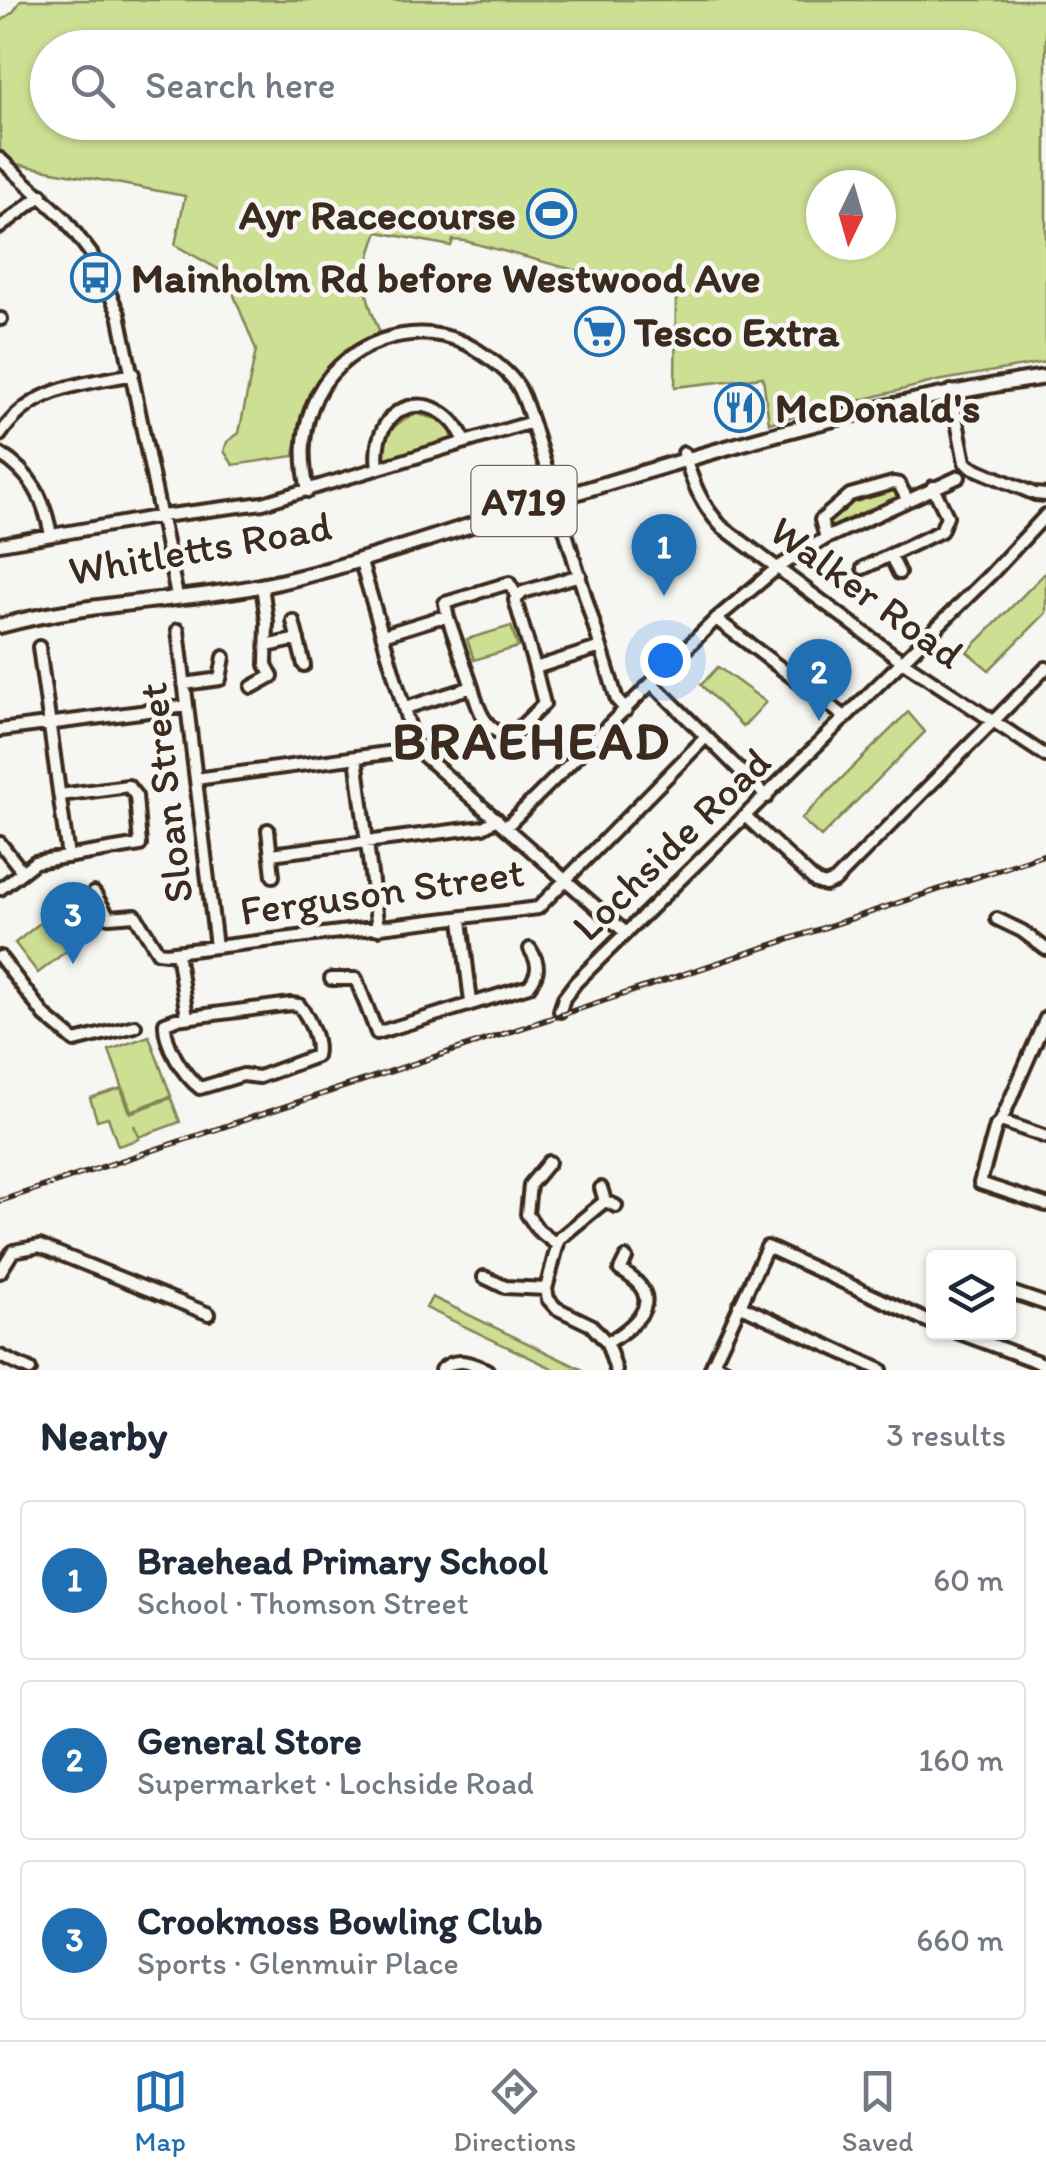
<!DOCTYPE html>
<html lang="en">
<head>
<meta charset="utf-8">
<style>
	:root { --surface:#fff; --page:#f2f2f3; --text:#1f2937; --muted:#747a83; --line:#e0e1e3; --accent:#1f6fb2 }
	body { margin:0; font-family:Itim,sans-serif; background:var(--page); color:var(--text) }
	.controls { position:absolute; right:30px; bottom:30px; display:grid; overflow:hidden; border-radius:10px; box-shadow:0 2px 8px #0004 }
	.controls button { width:90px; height:90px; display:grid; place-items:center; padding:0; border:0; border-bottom:2px solid var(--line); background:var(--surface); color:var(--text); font:50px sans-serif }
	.compass { position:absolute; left:806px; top:170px; width:90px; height:90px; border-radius:50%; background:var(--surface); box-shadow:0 2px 8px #0004; rotate:185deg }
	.you { position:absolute; left:665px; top:660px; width:35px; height:35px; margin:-25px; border:8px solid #fff; border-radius:50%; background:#1a73e8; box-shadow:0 0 0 15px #1a73e833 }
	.badge { display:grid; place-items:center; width:65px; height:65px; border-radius:50%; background:var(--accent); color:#fff; font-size:32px; font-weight:700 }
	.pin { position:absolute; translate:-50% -82px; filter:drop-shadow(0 2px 5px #0008) }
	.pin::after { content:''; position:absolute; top:52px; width:35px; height:30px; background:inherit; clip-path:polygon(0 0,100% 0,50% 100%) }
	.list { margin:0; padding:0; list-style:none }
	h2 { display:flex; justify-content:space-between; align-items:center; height:130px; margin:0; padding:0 40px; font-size:42px }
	h2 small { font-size:32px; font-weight:400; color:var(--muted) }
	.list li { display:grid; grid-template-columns:65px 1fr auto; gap:30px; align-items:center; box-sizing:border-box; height:160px; margin:0 20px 20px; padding:0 20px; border:2px solid var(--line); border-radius:10px }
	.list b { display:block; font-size:38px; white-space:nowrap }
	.list p { margin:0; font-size:32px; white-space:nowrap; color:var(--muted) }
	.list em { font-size:32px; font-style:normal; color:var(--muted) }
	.icon { flex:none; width:55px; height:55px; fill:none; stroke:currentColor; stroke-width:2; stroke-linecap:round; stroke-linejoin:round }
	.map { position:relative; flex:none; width:1046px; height:1370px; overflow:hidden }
	.search { position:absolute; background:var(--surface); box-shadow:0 2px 8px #0004; left:30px; right:30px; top:30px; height:110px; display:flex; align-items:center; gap:25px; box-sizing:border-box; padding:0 35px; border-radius:55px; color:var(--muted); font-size:38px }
	.sheet { height:670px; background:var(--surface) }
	nav { display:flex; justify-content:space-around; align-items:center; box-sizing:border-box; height:140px; border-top:2px solid var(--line); background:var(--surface); font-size:28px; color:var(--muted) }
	nav a { display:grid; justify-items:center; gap:5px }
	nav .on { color:var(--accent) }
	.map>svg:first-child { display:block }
</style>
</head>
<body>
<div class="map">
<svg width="1046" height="1370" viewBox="0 0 1046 1370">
	<rect width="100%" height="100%" fill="#f6f6f2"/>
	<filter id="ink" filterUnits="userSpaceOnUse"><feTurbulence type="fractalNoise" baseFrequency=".01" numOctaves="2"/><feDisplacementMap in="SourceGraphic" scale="20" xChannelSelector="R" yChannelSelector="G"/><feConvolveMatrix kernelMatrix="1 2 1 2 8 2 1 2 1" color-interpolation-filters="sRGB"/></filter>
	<g filter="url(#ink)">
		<path fill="#cddf93" stroke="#848458" stroke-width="2.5" fill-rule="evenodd" d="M21,0H1046V362L937,381L769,423L763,377L675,387L676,297L465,241L453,240L451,246L378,232C360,278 363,291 381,335C324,359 302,397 294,456L233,465L224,451L227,442L239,433L256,350L225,273L175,245L185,196L16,164L0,155V22L14,11ZM48,48H998V122H48ZM821,185H881V245H821Z
			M417,414L441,420L452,433L451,440L384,460C383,435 393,422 417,414Z
			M892,487L898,489L901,497L828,530L824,520L838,506Z
			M1046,572V613L989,670L967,652Z
			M511,626L518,647L474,660L467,639Z
			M718,667L766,702L743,727L701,685Z
			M908,712L925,732L821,837L801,819Z
			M45,919L69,949L38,973L15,943Z
			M149,1036L171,1096L131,1111L109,1050Z
			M121,1088L130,1113L171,1098L180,1122L139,1137L134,1125L139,1139L118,1146L108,1117L97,1120L90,1098Z
			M432,1297L583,1370H556L426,1308Z"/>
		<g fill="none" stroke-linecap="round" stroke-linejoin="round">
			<defs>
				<path id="minor" d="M0,159L64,218L92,255L119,314L177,596
					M0,227L42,195
					M0,319H1
					M951,391L965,462L969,466L1035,494L1046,495
					M0,435C33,386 80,385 133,374
					M684,453C692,482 701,504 721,526L902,661L1046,756
					M0,454C32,474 44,498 51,535
					M378,468C369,401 438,382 465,441
					M308,491C302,462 301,436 312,407C335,343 420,312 477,350C492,360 508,371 518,386C524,396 528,410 532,422L617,700L626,710
					M826,538L821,520L850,495L893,483L899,484L907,499
					M0,544L162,516L263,503L532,422
					M891,556L899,573
					M360,559L416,749L626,933
					M863,568L941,531L947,516L933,487
					M479,592L509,583L517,596
					M448,618L445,603L475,594
					M716,619L845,717
					M293,621L304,665
					M178,630L216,947
					M383,635L438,618H448L472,687
					M267,646L298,639
					M39,647L68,857
					M535,668L515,600L523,592L580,575
					M652,683L767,797
					M184,684L220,679L224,657
					M252,687L272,676L266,665L267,622L262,585
					M405,708L472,687C478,710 485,731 510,737L544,704L535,668L601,647
					M0,730L187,706
					M356,757L378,929
					M196,779L416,749
					M746,817L816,882L825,885L835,881L1046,668
					M506,827L716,619L777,568L826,538L959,477
					M268,830L273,876
					M0,843L22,871
					M271,854L483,827L497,819
					M0,889L35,862L140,845L136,796L128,786L60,795
					M94,893L109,917L135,915L158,952L166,953L538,908L705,738
					M997,919L1022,931L1046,949
					M461,920L471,1002
					M177,952L187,1017
					M0,957L45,1016L75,1041L135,1026
					M331,979H356L377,1033L529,986C540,972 539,963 530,949
					M291,1004L299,1005C309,1018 320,1041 316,1056L259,1077L243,1075L200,1088C183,1075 164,1044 165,1023L176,1019Z
					M560,1011L564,998L576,982L991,574L1046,515
					M1046,1018L1001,1121L996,1126L980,1183L1046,1205
					M1001,1121L1046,1137
					M549,1162L530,1185L527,1214L538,1230L556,1244
					M601,1188L605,1201L616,1206
					M605,1201L559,1239L546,1289L548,1299L556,1308L591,1325L607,1343L616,1370
					M0,1272L13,1251L40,1246L209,1314
					M484,1277L505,1287L546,1289
					M1008,1291L1046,1304
					M739,1305L881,1370
					M957,1332L1046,1365
					M607,1343C641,1322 667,1297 620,1270L626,1258
					M0,1356L30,1370
					M713,1363L727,1370
					M441,1370C456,1356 470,1363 487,1370
					M710,1370L767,1247L934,1324"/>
				<path id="major" d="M0,626C95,599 196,603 292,579C358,563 423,540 488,520C672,463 855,404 1046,377"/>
			</defs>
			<use href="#minor" stroke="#3b2a1e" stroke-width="18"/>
			<use href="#major" stroke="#3b2a1e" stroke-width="20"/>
			<use href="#minor" stroke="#f6f6f2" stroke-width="10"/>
			<use href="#major" stroke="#f6f6f2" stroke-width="12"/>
			<defs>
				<path id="rail" d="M0,1201L1046,854"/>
			</defs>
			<use href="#rail" stroke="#3b2a1e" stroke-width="6"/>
			<use href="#rail" stroke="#f6f6f2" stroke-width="2.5" stroke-dasharray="8" stroke-linecap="butt"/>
		</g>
	</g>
	<defs>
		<symbol id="stadium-ring" viewBox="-11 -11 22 22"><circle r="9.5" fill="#f6f6f2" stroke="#1f6fb2" stroke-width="1.5"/><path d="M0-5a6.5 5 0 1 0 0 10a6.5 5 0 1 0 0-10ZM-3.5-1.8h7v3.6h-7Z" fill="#1f6fb2"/></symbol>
		<symbol id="bus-ring" viewBox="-11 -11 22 22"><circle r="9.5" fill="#f6f6f2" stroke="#1f6fb2" stroke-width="1.5"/><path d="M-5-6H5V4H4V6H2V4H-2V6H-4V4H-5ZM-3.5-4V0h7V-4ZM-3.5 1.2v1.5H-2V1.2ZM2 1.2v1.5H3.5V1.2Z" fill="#1f6fb2"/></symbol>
		<symbol id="supermarket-ring" viewBox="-11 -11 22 22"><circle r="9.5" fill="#f6f6f2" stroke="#1f6fb2" stroke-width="1.5"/><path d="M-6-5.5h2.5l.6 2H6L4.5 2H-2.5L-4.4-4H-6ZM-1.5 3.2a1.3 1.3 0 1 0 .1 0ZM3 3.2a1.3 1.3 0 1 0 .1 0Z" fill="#1f6fb2"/></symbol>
		<symbol id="restaurant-ring" viewBox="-11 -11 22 22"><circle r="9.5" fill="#f6f6f2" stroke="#1f6fb2" stroke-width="1.5"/><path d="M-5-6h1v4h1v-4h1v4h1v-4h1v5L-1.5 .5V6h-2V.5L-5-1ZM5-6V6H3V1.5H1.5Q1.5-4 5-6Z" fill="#1f6fb2"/></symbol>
	</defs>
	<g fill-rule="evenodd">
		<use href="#stadium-ring" x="524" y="186" width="55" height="55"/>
		<use href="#bus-ring" x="68" y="250" width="55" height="55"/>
		<use href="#supermarket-ring" x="572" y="304" width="55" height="55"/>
		<use href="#restaurant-ring" x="712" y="380" width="55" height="55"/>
	</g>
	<g text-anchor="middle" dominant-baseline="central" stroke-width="9" stroke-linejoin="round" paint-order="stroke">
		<rect fill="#f6f6f2" stroke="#73675e" stroke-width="2.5" x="471.5" y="466" width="105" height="70" rx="8"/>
		<g font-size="40" font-weight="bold" fill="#3b2a1e">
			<text x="524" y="501">A719</text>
		</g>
		<g font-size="42" font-weight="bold" fill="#3b2a1e" stroke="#f6f6f2" text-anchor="start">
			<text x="516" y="214" text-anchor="end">Ayr Racecourse</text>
			<text x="131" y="277">Mainholm Rd before Westwood Ave</text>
			<text x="634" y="331">Tesco Extra</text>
			<text x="775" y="407">McDonald's</text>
		</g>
		<g font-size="42" fill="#3b2a1e" stroke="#f6f6f2">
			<text transform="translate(200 548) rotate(-10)">Whitletts Road</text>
			<text transform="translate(867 592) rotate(36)">Walker Road</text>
			<text transform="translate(165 793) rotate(-97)">Sloan Street</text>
			<text transform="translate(671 844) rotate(-44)">Lochside Road</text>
			<text transform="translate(382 891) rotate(-8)">Ferguson Street</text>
		</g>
		<g font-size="52" font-weight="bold" letter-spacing="2.5" fill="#3b2a1e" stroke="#f6f6f2">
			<text x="532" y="741">BRAEHEAD</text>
		</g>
	</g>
</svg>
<div class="controls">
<button><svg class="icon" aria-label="layers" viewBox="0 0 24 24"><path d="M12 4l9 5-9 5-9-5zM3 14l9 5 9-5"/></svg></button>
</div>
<svg class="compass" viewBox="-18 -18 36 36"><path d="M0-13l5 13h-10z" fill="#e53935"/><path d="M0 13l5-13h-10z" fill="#747a83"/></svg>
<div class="you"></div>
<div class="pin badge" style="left:664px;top:596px">1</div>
<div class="pin badge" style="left:819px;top:721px">2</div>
<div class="pin badge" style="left:73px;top:964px">3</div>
<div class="search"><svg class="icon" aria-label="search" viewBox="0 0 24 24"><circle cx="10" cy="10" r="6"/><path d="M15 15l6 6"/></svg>Search here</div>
</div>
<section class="sheet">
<h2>Nearby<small>3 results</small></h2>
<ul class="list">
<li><span class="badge">1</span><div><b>Braehead Primary School</b><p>School · Thomson Street</p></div><em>60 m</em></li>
<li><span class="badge">2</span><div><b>General Store</b><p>Supermarket · Lochside Road</p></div><em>160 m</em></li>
<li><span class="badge">3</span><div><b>Crookmoss Bowling Club</b><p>Sports · Glenmuir Place</p></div><em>660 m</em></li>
</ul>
</section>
<nav>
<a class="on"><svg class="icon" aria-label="map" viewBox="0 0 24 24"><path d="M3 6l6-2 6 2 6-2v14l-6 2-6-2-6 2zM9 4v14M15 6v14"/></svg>Map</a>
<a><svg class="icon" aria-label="directions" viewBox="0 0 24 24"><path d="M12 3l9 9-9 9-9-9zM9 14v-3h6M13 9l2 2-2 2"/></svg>Directions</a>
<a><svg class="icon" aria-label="saved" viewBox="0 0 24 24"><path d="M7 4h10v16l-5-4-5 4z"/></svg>Saved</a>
</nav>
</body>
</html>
